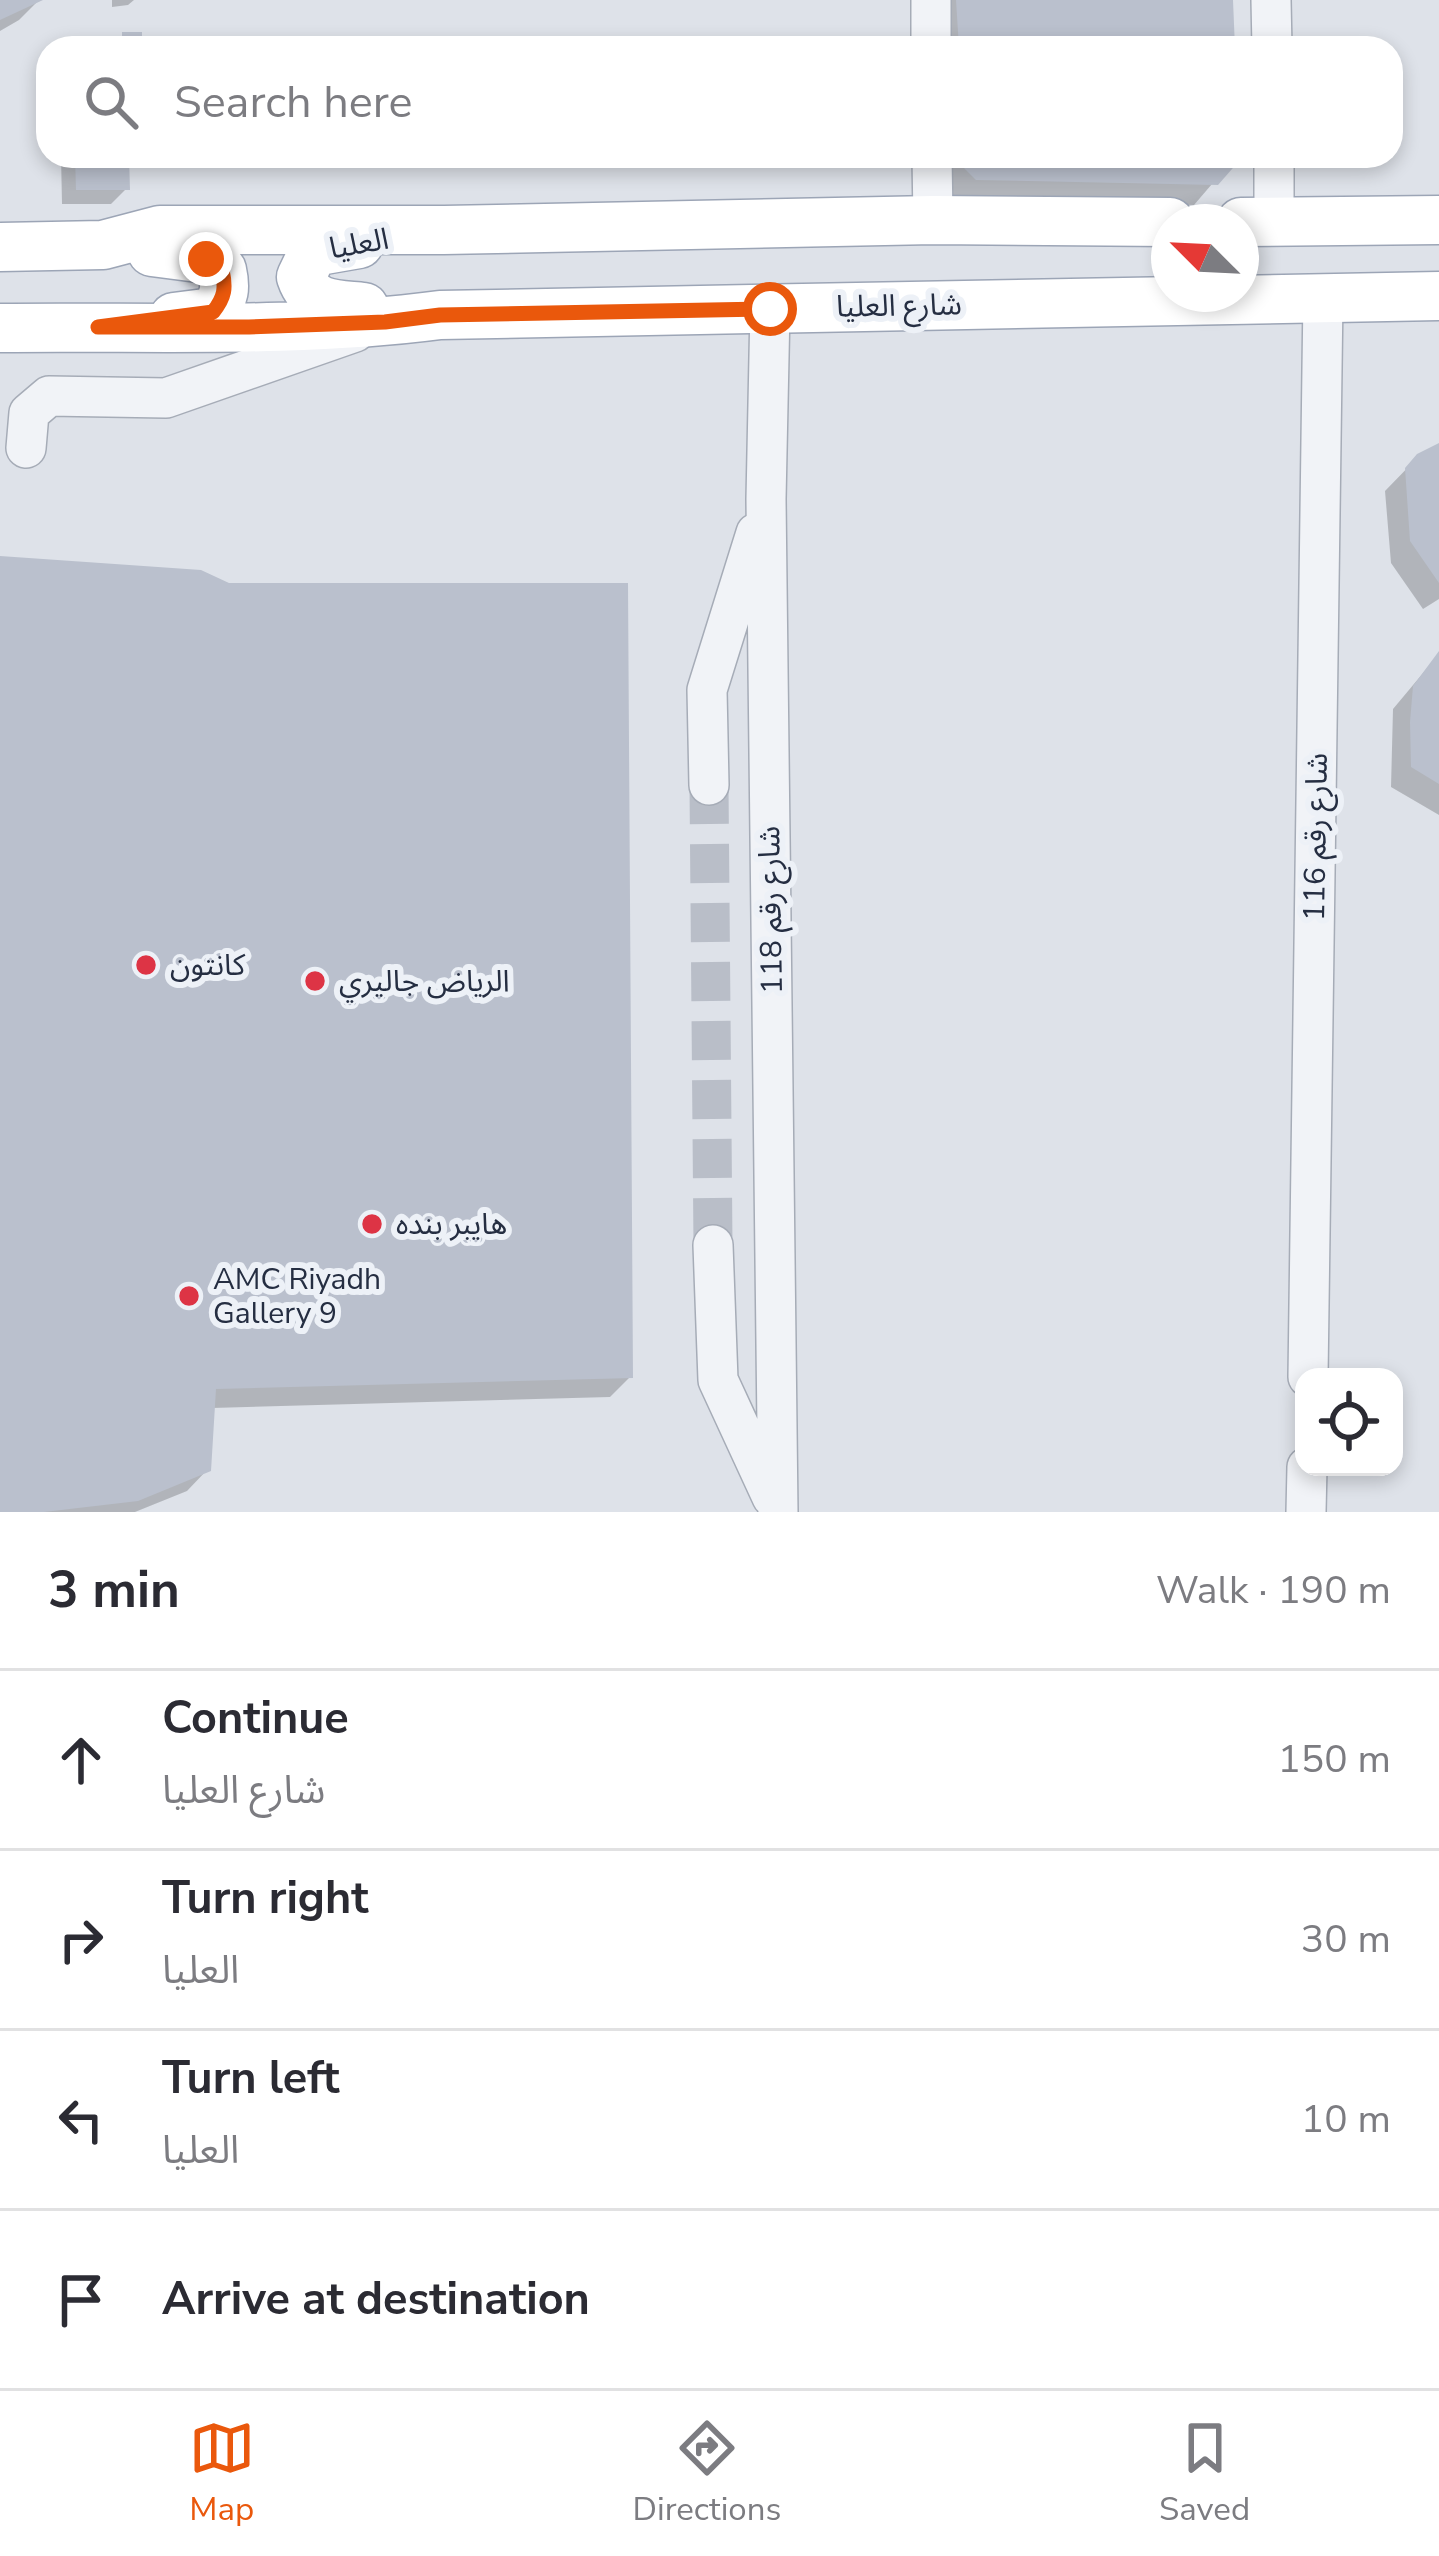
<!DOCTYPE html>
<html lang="en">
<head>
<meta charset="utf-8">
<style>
	:root { --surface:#fff; --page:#f2f2f3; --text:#2b2b33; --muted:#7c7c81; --line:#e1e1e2; --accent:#ea580c }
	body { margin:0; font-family:"Nunito Sans","Noto Sans Arabic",sans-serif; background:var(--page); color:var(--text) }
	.controls { position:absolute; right:36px; bottom:36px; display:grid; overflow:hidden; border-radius:24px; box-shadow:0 6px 18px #0003 }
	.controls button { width:108px; height:108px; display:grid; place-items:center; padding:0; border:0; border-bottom:3px solid var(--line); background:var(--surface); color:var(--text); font:60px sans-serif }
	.compass { position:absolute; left:1151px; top:204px; width:108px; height:108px; border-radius:50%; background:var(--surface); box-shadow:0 6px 18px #0003; rotate:294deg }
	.stop { position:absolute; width:36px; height:36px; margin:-27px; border:9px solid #ea580c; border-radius:50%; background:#fff }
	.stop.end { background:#ea580c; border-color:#fff; box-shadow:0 3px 12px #0008 }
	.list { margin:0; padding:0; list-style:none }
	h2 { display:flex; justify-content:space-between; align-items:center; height:156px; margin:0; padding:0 48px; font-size:51px }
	h2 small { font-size:39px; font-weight:400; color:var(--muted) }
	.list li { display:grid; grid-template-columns:78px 1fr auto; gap:36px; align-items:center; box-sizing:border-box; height:180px; padding:0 48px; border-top:3px solid var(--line) }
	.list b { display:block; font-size:45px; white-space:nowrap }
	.list p { margin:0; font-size:39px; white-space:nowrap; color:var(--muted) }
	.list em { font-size:39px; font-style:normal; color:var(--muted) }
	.icon { flex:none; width:66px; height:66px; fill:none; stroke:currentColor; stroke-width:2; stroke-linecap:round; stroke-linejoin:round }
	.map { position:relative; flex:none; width:1439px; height:1512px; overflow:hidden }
	.search { position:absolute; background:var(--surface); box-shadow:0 6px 18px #0003; left:36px; right:36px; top:36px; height:132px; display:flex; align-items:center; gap:30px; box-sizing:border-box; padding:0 42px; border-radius:36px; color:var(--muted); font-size:45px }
	.sheet { height:876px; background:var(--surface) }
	nav { display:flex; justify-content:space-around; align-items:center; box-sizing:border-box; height:168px; border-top:3px solid var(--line); background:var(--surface); font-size:33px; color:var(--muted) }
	nav a { display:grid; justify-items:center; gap:6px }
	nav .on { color:var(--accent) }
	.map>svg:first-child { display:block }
</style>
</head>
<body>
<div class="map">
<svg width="1439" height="1512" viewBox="0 0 1439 1512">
	<rect width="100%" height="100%" fill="#dee2e9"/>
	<path fill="#0003" d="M0,0H39L19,20L0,31Z
		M112,0H134L128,5L112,7Z
		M936,0H1230L1232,48H938Z
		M61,156H126L127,188L111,204H62Z
		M943,156H1236L1194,205L955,199L945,189Z
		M1439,446V599L1423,609L1391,563L1385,491L1419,456Z
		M0,559L630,1377L610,1397L212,1408L208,1469L187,1491L135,1512H0Z
		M1439,654V815L1391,787L1393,709Z"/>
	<path fill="#bac0cd" d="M0,0H43L0,20Z
		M956,0H1233L1235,48H959Z
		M122,32H142V48H122Z
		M75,156H129L130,190H76Z
		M964,156H1239V161L1218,185L976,180L964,168Z
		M1439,443V583L1410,541L1405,468L1417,454Z
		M0,556L201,570L229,583H628L633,1378L216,1389L211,1471L138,1501L44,1512H0Z
		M1439,651V784L1411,767L1410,722L1413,686Z"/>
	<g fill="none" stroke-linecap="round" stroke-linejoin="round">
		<path stroke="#b9bec8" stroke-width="39" stroke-dasharray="39 20" stroke-linecap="butt" d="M709,785L713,1245"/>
		<defs>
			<path id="minor" d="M931,0V48
				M1271,0L1272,48
				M932,156L933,220
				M1274,156V223
				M770,309L766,499L778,1512
				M26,448L29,413L49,396L166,398L355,332
				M709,785L707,690L756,533
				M713,1245L718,1380L772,1497
				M1308,1377L1323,297
				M1306,1512L1307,1467"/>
			<path id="major" d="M1241,222L1439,220
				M359,244L313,252L301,277C311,307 337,304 364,307
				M0,247L103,245L160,230H444L933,220L1170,222
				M152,252L206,259L222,270C226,288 225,297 213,312L174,317
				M0,328C146,326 295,334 440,315L1439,296"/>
		</defs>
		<use href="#minor" stroke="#a6acb7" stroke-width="42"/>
		<use href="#major" stroke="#9ca5b6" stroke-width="51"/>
		<use href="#minor" stroke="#f1f3f7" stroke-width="39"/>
		<use href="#major" stroke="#fff" stroke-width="48"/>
	</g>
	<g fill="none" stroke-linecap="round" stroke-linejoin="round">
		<path stroke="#ea580c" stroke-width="15" d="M206,259L222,270C226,288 225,297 213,312L98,327H249L385,322L440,315L770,309"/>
	</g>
	<g fill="#dd3445" stroke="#edf1f7" stroke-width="4.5">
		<circle cx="146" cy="965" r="12"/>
		<circle cx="315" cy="981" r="12"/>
		<circle cx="372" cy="1224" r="12"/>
		<circle cx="189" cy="1296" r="12"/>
	</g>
	<g text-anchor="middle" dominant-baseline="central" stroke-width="12" stroke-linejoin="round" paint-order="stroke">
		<g font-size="30" fill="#252e42" stroke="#edf1f7">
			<text transform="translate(359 244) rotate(-10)">العليا</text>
			<text transform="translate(899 306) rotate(-1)">شارع العليا</text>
			<text transform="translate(1316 837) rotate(-89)">شارع رقم 116</text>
			<text transform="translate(771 910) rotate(-91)">شارع رقم 118</text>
		</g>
		<g font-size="30" fill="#252e42" stroke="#edf1f7" text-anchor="start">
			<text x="170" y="965">كانتون</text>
			<text x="339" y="981">الرياض جاليري</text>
			<text x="396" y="1224">هايبر بنده</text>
			<text x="213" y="1279">AMC Riyadh<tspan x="213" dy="34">Gallery 9</tspan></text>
		</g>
	</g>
</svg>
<div class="controls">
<button><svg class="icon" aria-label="locate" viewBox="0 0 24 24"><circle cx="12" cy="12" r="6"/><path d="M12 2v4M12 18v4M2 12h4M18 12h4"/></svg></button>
</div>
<svg class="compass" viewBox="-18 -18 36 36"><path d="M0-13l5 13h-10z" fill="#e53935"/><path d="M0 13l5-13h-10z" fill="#7c7c81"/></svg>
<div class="stop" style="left:770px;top:309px"></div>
<div class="stop end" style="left:206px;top:259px"></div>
<div class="search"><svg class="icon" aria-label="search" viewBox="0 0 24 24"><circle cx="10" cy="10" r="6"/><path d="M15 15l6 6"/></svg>Search here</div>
</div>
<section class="sheet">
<h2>3 min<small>Walk · 190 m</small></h2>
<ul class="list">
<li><svg class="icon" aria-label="ahead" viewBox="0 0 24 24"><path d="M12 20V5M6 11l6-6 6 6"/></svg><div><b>Continue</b><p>شارع العليا</p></div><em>150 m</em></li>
<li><svg class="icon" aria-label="right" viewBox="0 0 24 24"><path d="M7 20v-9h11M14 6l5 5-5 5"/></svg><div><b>Turn right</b><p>العليا</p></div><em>30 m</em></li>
<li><svg class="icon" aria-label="left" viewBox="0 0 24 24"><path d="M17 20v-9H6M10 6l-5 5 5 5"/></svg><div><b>Turn left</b><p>العليا</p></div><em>10 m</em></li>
<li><svg class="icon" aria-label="arrive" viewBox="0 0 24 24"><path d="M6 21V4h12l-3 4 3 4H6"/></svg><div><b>Arrive at destination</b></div></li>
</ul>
</section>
<nav>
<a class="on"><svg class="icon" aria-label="map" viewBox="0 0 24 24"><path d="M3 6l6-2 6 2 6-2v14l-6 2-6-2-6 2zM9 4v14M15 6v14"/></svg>Map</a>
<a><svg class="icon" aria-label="directions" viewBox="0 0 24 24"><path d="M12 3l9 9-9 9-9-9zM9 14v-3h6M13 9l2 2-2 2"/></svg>Directions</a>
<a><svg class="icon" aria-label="saved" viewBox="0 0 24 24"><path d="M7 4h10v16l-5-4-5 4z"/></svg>Saved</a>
</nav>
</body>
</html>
